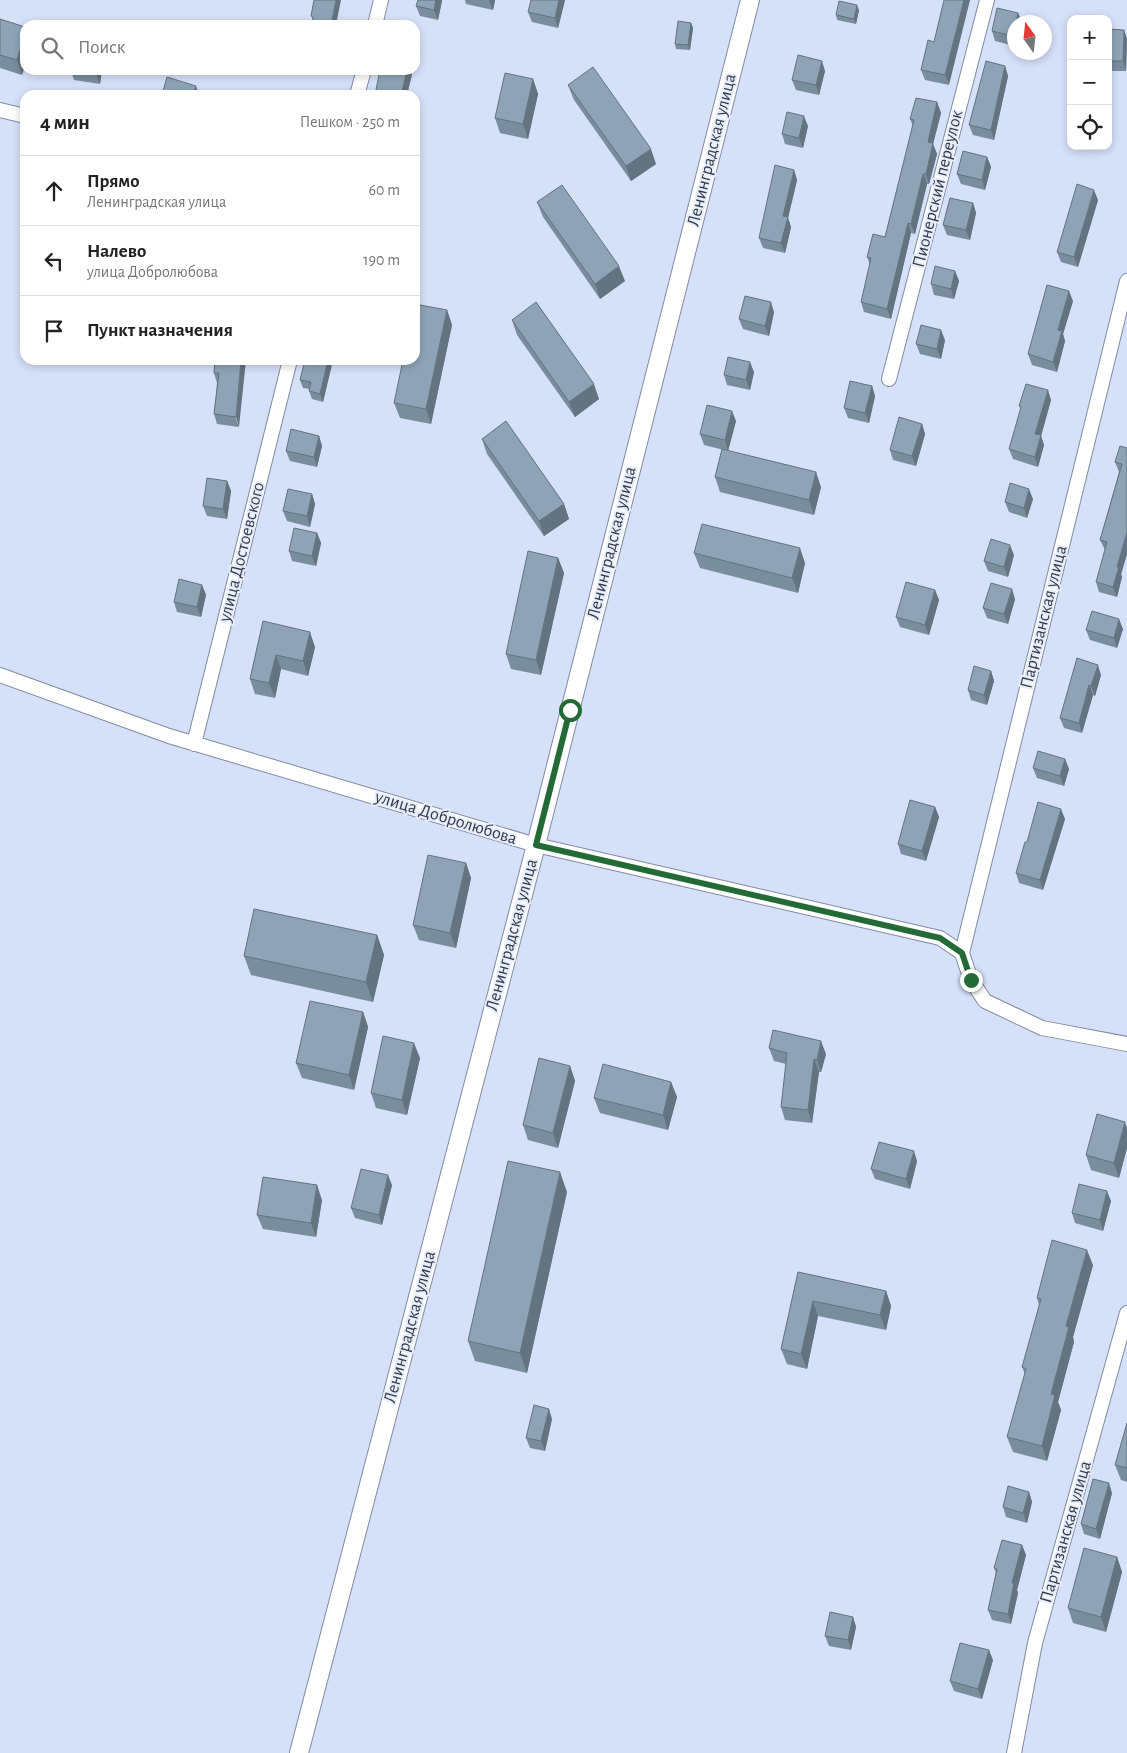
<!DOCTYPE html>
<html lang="ru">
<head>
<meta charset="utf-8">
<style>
	:root { --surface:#fff; --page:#f2f2f2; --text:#222; --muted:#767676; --line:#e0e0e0 }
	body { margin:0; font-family:"Alegreya Sans",sans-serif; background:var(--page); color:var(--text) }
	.controls { position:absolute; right:15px; top:15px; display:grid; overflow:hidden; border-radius:10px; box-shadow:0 2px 8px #0003 }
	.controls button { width:45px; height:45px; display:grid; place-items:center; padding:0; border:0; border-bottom:1px solid var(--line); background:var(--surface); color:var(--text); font:25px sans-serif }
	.compass { position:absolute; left:1007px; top:15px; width:45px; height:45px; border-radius:50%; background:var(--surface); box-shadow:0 2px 8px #0003; rotate:345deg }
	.stop { position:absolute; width:15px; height:15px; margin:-11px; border:4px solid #236a36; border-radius:50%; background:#fff }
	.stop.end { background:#236a36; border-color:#fff; box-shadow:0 1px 5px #0008 }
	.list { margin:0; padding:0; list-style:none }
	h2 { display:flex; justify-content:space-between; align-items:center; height:65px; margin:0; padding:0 20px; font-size:21px }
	h2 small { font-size:16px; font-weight:400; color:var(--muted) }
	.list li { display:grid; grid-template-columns:32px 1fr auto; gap:15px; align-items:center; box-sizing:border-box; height:70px; padding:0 20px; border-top:1px solid var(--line) }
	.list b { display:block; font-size:19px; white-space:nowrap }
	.list p { margin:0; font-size:16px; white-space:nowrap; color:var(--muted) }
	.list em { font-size:16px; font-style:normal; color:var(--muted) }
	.icon { flex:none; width:28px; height:28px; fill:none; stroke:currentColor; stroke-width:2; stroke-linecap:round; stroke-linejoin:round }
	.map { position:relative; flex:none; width:1127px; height:1753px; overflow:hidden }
	.search { position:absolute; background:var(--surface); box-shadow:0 2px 8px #0003; left:20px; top:20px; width:400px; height:55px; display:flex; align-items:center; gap:12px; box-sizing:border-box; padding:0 18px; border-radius:15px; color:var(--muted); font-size:19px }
	.panel { position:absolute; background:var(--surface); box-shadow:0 2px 8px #0003; left:20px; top:90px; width:400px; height:275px; border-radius:15px }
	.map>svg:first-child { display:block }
</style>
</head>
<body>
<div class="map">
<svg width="1127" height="1753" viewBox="0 0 1127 1753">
	<rect width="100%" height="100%" fill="#d5e0f9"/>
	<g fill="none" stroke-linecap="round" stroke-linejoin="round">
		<defs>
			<path id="minor" d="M375,25L381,0
				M357,95L364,70
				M0,110L25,116
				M889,379L987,0
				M0,675L169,736L536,845L940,938L962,953L971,980L985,1001L1042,1028L1127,1044
				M194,744L290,360
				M962,953L1127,281
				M1014,1753L1035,1643L1127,1313"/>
			<path id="tertiary" d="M299,1753L536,845L750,0"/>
		</defs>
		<use href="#minor" stroke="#818ba1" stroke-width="16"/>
		<use href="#tertiary" stroke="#818ba1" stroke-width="20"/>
		<use href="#minor" stroke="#fff" stroke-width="14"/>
		<use href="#tertiary" stroke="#fff" stroke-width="18"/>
	</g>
	<path fill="#7a8d9d" d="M418,0H442L438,20L420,16L416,6Z
		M465,0H495L493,10L466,4Z
		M531,0H565L558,28L532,22L528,12Z
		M859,10L856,24L837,20L836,15Z
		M1018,13L1022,22H1014V46L995,41L992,31Z
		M0,19L25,27L22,75L0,68Z
		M691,23L693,28L690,50L676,49L675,44Z
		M1108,29L1124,30L1127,39L1126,71H1108Z
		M934,42L949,85L925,80L921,70Z
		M1005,66L1008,76L994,140L973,135L969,125Z
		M71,70H102L100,84L74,80Z
		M825,71L819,95L796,90L792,80Z
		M412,74L407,95H375Z
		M533,79L538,94L528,139L500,133L495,118Z
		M568,85L656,164L631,181L574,100Z
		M937,102L941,113L933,144L937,154L929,184H927L915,234L911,233L891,319L864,312L861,302L870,265L867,257L885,237L913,126L910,119Z
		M808,126L803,148L785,144L782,134Z
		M1089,146H1106V147L1090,150Z
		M987,157L991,167L985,190L961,184L957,174Z
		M794,170L797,180L788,218L791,227L785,253L763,248L759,238Z
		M1098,200L1078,267L1061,262L1057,252Z
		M537,202L625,281L600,299L543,217Z
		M973,203L976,213L970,240L947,235L943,225Z
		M955,271L959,281L954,299L934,295L931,284Z
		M1073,301L1063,334L1065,341L1057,372L1032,365L1028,354Z
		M447,310L452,325L431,424L400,418L394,403Z
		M774,312L769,336L743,329L739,319Z
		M512,320L599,399L575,417L517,335Z
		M945,340L941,359L920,354L916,344Z
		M215,360L239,427L217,424L214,414L217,383L214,373Z
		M305,360H333L323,402L312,399L309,391L310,389L303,388L300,380Z
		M754,372L750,390L727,385L724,375Z
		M872,386L875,396L869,423L848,418L844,408Z
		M1051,400L1041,436L1044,445L1038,467L1013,459L1009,449L1021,409L1019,406Z
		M736,421L728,451L704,445L700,434Z
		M922,424L925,434L916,466L893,460L890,450Z
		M319,436L322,446L317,467L290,461L286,451Z
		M482,439L564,504L569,519L544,536L487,454Z
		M1127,448V554L1121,574L1122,577L1117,597L1099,592L1096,582L1105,550L1100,540L1119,472L1115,462Z
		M715,477L821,487L814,515L720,492Z
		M227,481L231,491L227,519L207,516L203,506Z
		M312,494L315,504L310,527L287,521L283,511Z
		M1033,499L1027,518L1009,512L1005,502Z
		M317,533L321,543L316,566L292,561L289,551Z
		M694,553L805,563L798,593L700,568Z
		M1014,555L1008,577L988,571L984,561Z
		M558,558L564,573L541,675L511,669L506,654Z
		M202,585L206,595L201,617L177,612L174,602Z
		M935,590L939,600L929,635L900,627L896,617Z
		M1015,599L1008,624L987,618L983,608Z
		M263,621L315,647L308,676L281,669L275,698L255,694L250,679Z
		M1123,629L1117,648L1090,640L1086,630Z
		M1077,658L1101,675L1095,696L1093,695L1082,733L1064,728L1060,718Z
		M991,671L994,681L987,705L971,700L968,690Z
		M1065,759L1069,769L1064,786L1037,778L1033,768Z
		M935,807L939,817L926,861L901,854L898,844Z
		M1065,819L1043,890L1019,883L1016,873L1027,842Z
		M466,863L471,878L456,948L419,940L413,925Z
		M377,935L384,955L373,1002L251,975L244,956Z
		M363,1012L368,1027L354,1090L302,1078L296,1063Z
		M769,1048L826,1054L821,1072H819L812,1123L785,1120L781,1107L786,1064L774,1061Z
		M420,1058L407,1115L376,1108L371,1093Z
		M570,1066L575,1081L558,1148L528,1140L523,1125Z
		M671,1082L677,1097L668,1130L600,1113L594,1098Z
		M1127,1128V1148L1119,1178L1091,1170L1086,1155Z
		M917,1161L910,1189L875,1179L871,1169Z
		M392,1185L382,1225L355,1218L351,1208Z
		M567,1192L527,1373L475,1361L468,1341Z
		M322,1200L316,1237L263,1229L257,1215Z
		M1111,1201L1103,1231L1075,1223L1072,1213Z
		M1093,1265L1073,1337L1074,1342L1058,1402L1061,1410L1047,1461L1013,1452L1007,1437L1025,1374L1022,1367L1039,1305L1037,1298Z
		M798,1272L886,1291L891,1306L886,1330L818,1316L807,1369L787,1364L781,1349Z
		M552,1419L545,1451L530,1448L526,1438Z
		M1127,1423V1482L1121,1480L1115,1465Z
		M1029,1492L1032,1502L1027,1523L1006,1517L1003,1507Z
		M1112,1493L1100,1539L1084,1534L1081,1524Z
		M1022,1545L1026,1555L1017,1590L1018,1593L1011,1624L992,1620L988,1610L996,1573L994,1568Z
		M1117,1557L1122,1572L1106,1632L1073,1623L1068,1608Z
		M853,1617L856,1627L851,1650L829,1646L825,1636Z
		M993,1660L982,1699L954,1691L950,1681Z"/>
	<path fill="#63737f" d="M336,0H341L336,25H331Z
		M436,0H442V1L438,20L434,10Z
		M489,0H495L493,10Z
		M559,0H565L558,28L555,18Z
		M964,0H970L949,85L945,75Z
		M857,5L859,10L856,24L854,19Z
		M1018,13L1022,22H1016Z
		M691,23L693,28L690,50L688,45Z
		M1014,29V41L1013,36Z
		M1124,30L1127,39L1126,71L1123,61Z
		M25,33V66L22,75L17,60Z
		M822,61L825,71L819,95L816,85Z
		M1005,66L1008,76L994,140L991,130Z
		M97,70H102L100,84L96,74Z
		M406,70H410L412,74L407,95H403L402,92Z
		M533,79L538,94L528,139L523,124Z
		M196,86L199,95H193Z
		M937,102L941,113L933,144L937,154L929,184L926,174L928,142Z
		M804,116L808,126L803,148L799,138Z
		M651,149L656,164L631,181L626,166Z
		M987,157L991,167L985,190L982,180Z
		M794,170L797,180L788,218L791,227L785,253L781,243L783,216Z
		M923,174L927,184L915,234L911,224Z
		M1094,190L1098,200L1078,267L1074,257Z
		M973,203L976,213L970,240L966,230Z
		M908,223L911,233L891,319L887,309Z
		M619,266L625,281L600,299L595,284Z
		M955,271L959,281L954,299L951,289Z
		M1069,291L1073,301L1063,334L1065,341L1057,372L1053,362L1058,330Z
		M771,302L774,312L769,336L765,326Z
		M447,310L452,325L431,424L426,409Z
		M941,330L945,340L941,359L937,349Z
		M241,360H246L239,427L236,417Z
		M328,360H333L323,402L320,394Z
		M750,362L754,372L750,390L746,380Z
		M594,384L599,399L575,417L569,402Z
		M872,386L875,396L869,423L865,413Z
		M1048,390L1051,400L1041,436L1044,445L1038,467L1035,457V434Z
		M732,411L736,421L728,451L725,440Z
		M922,424L925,434L916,466L912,456Z
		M319,436L322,446L317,467L314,457Z
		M816,472L821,487L814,515L809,500Z
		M227,481L231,491L227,519L223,509Z
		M1029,489L1033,499L1027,518L1024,508Z
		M312,494L315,504L310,527L307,516Z
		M564,504L569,519L544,536L539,521Z
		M1127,532V554L1121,574L1122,577L1117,597L1113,587L1117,567Z
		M317,533L321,543L316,566L312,556Z
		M1010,545L1014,555L1008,577L1004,567Z
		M800,548L805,563L798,593L792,578Z
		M558,558L564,573L541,675L536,660Z
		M202,585L206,595L201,617L197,607Z
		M1012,589L1015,599L1008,624L1004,614Z
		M935,590L939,600L929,635L925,625Z
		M1119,619L1123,629L1117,648L1114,638Z
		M310,632L315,647L308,676L303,661Z
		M276,655L281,669L275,698L269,683Z
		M1098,665L1101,675L1095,696L1091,686Z
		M991,671L994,681L987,705L984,695Z
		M1089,685L1093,695L1082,733L1079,723Z
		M1065,759L1069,769L1064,786L1060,776Z
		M935,807L939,817L926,861L922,851Z
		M1061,809L1065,819L1043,890L1040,880Z
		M466,863L471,878L456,948L450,933Z
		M377,935L384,955L373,1002L366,982Z
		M363,1012L368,1027L354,1090L349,1075Z
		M821,1041L826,1054L821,1072L817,1060Z
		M414,1043L420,1058L407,1115L402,1100Z
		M814,1059L819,1072L812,1123L808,1110Z
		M570,1066L575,1081L558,1148L553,1133Z
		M671,1082L677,1097L668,1130L663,1115Z
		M1125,1122L1127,1128V1148L1119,1178L1114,1163Z
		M914,1151L917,1161L910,1189L906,1179Z
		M560,1172L567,1192L527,1373L520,1353Z
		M388,1175L392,1185L382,1225L379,1215Z
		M317,1185L322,1200L316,1237L311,1223Z
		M1107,1191L1111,1201L1103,1231L1100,1220Z
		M1087,1250L1093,1265L1073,1337L1074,1342L1058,1402L1061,1410L1047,1461L1042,1446L1051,1394L1066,1326Z
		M886,1291L891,1306L886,1330L880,1315Z
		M813,1301L818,1316L807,1369L801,1354Z
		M549,1409L552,1419L545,1451L541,1441Z
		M1109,1483L1112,1493L1100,1539L1096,1529Z
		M1029,1492L1032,1502L1027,1523L1023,1513Z
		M1022,1545L1026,1555L1017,1590L1018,1593L1011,1624L1008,1614L1012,1583Z
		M1117,1557L1122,1572L1106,1632L1101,1617Z
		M853,1617L856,1627L851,1650L848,1640Z
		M989,1650L993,1660L982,1699L978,1689Z"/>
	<path fill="#8ea4b6" stroke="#63737f" d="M314,0H336L331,25H312L313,17L311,16Z
		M418,0H436L434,10L416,6Z
		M531,0H559L555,18L528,12Z
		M944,0H964L945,75L921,70L928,40L934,42Z
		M839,1L857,5L854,19L836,15Z
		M997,8L1018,13L1016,22H1014V29L1013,36L992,31Z
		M0,19L25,27V33L17,60L0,55Z
		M678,21L691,23L688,45L675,44Z
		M1108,29L1124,30L1123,61H1108Z
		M798,55L822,61L816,85L792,80Z
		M986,61L1005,66L991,130L969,125Z
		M593,67L651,149L626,166L568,85Z
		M72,70H97L96,74Z
		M380,70H407L402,92L395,91L394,95H375Z
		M505,73L533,79L523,124L495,118Z
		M167,77L196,86L193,95H162Z
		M916,98L937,102L928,142L933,143L926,174H923L911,224L908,223L887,309L861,302L871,258L867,257L873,234L885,237L914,120L910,119Z
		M787,112L804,116L799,138L782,134Z
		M963,151L987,157L982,180L957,174Z
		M775,165L794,170L783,216L788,217L781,243L759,238Z
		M1077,184L1094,190L1074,257L1057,252Z
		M562,185L619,266L595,284L537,202Z
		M950,198L973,203L966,230L943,225Z
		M935,266L955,271L951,289L931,284Z
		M1047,285L1069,291L1058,330L1062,331L1053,362L1028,354Z
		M745,296L771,302L765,326L739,319Z
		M536,302L594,384L569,402L512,320Z
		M415,304L447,310L426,409L394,403L403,360H415Z
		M921,325L941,330L937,349L916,344Z
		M728,357L750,362L746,380L724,375Z
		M215,360H241L236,417L214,414L219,373H214Z
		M305,360H328L320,394L309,391L311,382L300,380Z
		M850,381L872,386L865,413L844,408Z
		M1026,384L1048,390L1035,434L1041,435L1035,457L1009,449L1021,407L1019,406Z
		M707,405L732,411L725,440L700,434Z
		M899,417L922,424L912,456L890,450Z
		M506,421L564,504L539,521L482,439Z
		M291,429L319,436L314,457L286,451Z
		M1120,446L1127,448V532L1117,567H1119L1113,587L1096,582L1107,542L1100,540L1122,464L1115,462Z
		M722,449L816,472L809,500L715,477Z
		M207,478L227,481L223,509L203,506Z
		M1010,483L1029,489L1024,508L1005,502Z
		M288,489L312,494L307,516L283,511Z
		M702,524L800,548L792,578L694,553Z
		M294,528L317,533L312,556L289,551Z
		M991,539L1010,545L1004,567L984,561Z
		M528,551L558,558L536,660L506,654Z
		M179,579L202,585L197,607L174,602Z
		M906,582L935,590L925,625L896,617Z
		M991,583L1012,589L1004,614L983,608Z
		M1092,611L1119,619L1114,638L1086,630Z
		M263,621L310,632L303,661L276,655L269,683L250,679Z
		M1077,658L1098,665L1091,686L1089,685L1079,723L1060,718Z
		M974,666L991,671L984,695L968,690Z
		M1038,751L1065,759L1060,776L1033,768Z
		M910,800L935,807L922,851L898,844Z
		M1038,802L1061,809L1040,880L1016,873L1025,842H1027Z
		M428,855L466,863L450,933L413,925Z
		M254,909L377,935L366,982L244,956Z
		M310,1001L363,1012L349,1075L296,1063Z
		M773,1030L821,1041L817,1060L814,1059L808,1110L781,1107L787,1053L769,1048Z
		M383,1036L414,1043L402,1100L371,1093Z
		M539,1058L570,1066L553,1133L523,1125Z
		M603,1064L671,1082L663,1115L594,1098Z
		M1097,1114L1125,1122L1114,1163L1086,1155Z
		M879,1142L914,1151L906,1179L871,1169Z
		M508,1161L560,1172L520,1353L468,1341Z
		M361,1169L388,1175L379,1215L351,1208Z
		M263,1177L317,1185L311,1223L257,1215Z
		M1079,1184L1107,1191L1100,1220L1072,1213Z
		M1052,1240L1087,1250L1066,1326L1069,1327L1051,1394L1055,1395L1042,1446L1007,1437L1026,1369L1022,1367L1041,1299L1037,1298Z
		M798,1272L886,1291L880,1315L813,1301L801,1354L781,1349Z
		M534,1405L549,1409L541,1441L526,1438Z
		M1127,1423V1468L1115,1465Z
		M1093,1479L1109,1483L1096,1529L1081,1524Z
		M1008,1486L1029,1492L1023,1513L1003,1507Z
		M1002,1540L1022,1545L1012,1583H1014L1008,1614L988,1610L997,1569L994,1568Z
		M1084,1548L1117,1557L1101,1617L1068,1608Z
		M830,1612L853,1617L848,1640L825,1636Z
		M960,1643L989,1650L978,1689L950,1681Z"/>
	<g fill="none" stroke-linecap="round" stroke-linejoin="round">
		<path stroke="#236a36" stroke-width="6" d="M570,710L536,845L940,938L962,953L971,980"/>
	</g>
	<g text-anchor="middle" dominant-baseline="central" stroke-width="4" stroke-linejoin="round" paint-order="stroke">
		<g font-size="18" fill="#353a43" stroke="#e6edfc">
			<text transform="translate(712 150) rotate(-76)">Ленинградская улица</text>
			<text transform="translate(938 189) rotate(-76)">Пионерский переулок</text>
			<text transform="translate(612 543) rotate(-76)">Ленинградская улица</text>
			<text transform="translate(242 552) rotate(-76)">улица Достоевского</text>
			<text transform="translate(1044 617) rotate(-76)">Партизанская улица</text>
			<text transform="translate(446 818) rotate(17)">улица Добролюбова</text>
			<text transform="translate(512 935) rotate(-75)">Ленинградская улица</text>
			<text transform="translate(410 1327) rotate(-75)">Ленинградская улица</text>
			<text transform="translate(1066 1532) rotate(-74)">Партизанская улица</text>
		</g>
	</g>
</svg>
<div class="controls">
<button>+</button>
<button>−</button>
<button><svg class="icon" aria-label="locate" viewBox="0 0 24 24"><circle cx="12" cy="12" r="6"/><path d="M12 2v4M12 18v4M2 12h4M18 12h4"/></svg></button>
</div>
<svg class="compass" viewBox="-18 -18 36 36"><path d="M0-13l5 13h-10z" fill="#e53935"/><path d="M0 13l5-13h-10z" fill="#767676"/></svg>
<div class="stop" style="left:570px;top:710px"></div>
<div class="stop end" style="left:971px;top:980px"></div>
<div class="search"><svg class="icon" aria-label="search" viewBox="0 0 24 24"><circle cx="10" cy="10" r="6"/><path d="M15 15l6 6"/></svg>Поиск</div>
<section class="panel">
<h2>4 мин<small>Пешком · 250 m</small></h2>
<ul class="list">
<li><svg class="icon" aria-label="ahead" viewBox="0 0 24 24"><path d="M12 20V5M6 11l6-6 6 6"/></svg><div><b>Прямо</b><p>Ленинградская улица</p></div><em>60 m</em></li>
<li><svg class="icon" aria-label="left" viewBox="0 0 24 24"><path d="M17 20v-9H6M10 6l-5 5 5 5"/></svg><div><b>Налево</b><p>улица Добролюбова</p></div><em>190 m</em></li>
<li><svg class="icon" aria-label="arrive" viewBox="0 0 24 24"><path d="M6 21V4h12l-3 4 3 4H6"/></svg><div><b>Пункт назначения</b></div></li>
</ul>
</section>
</div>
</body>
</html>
